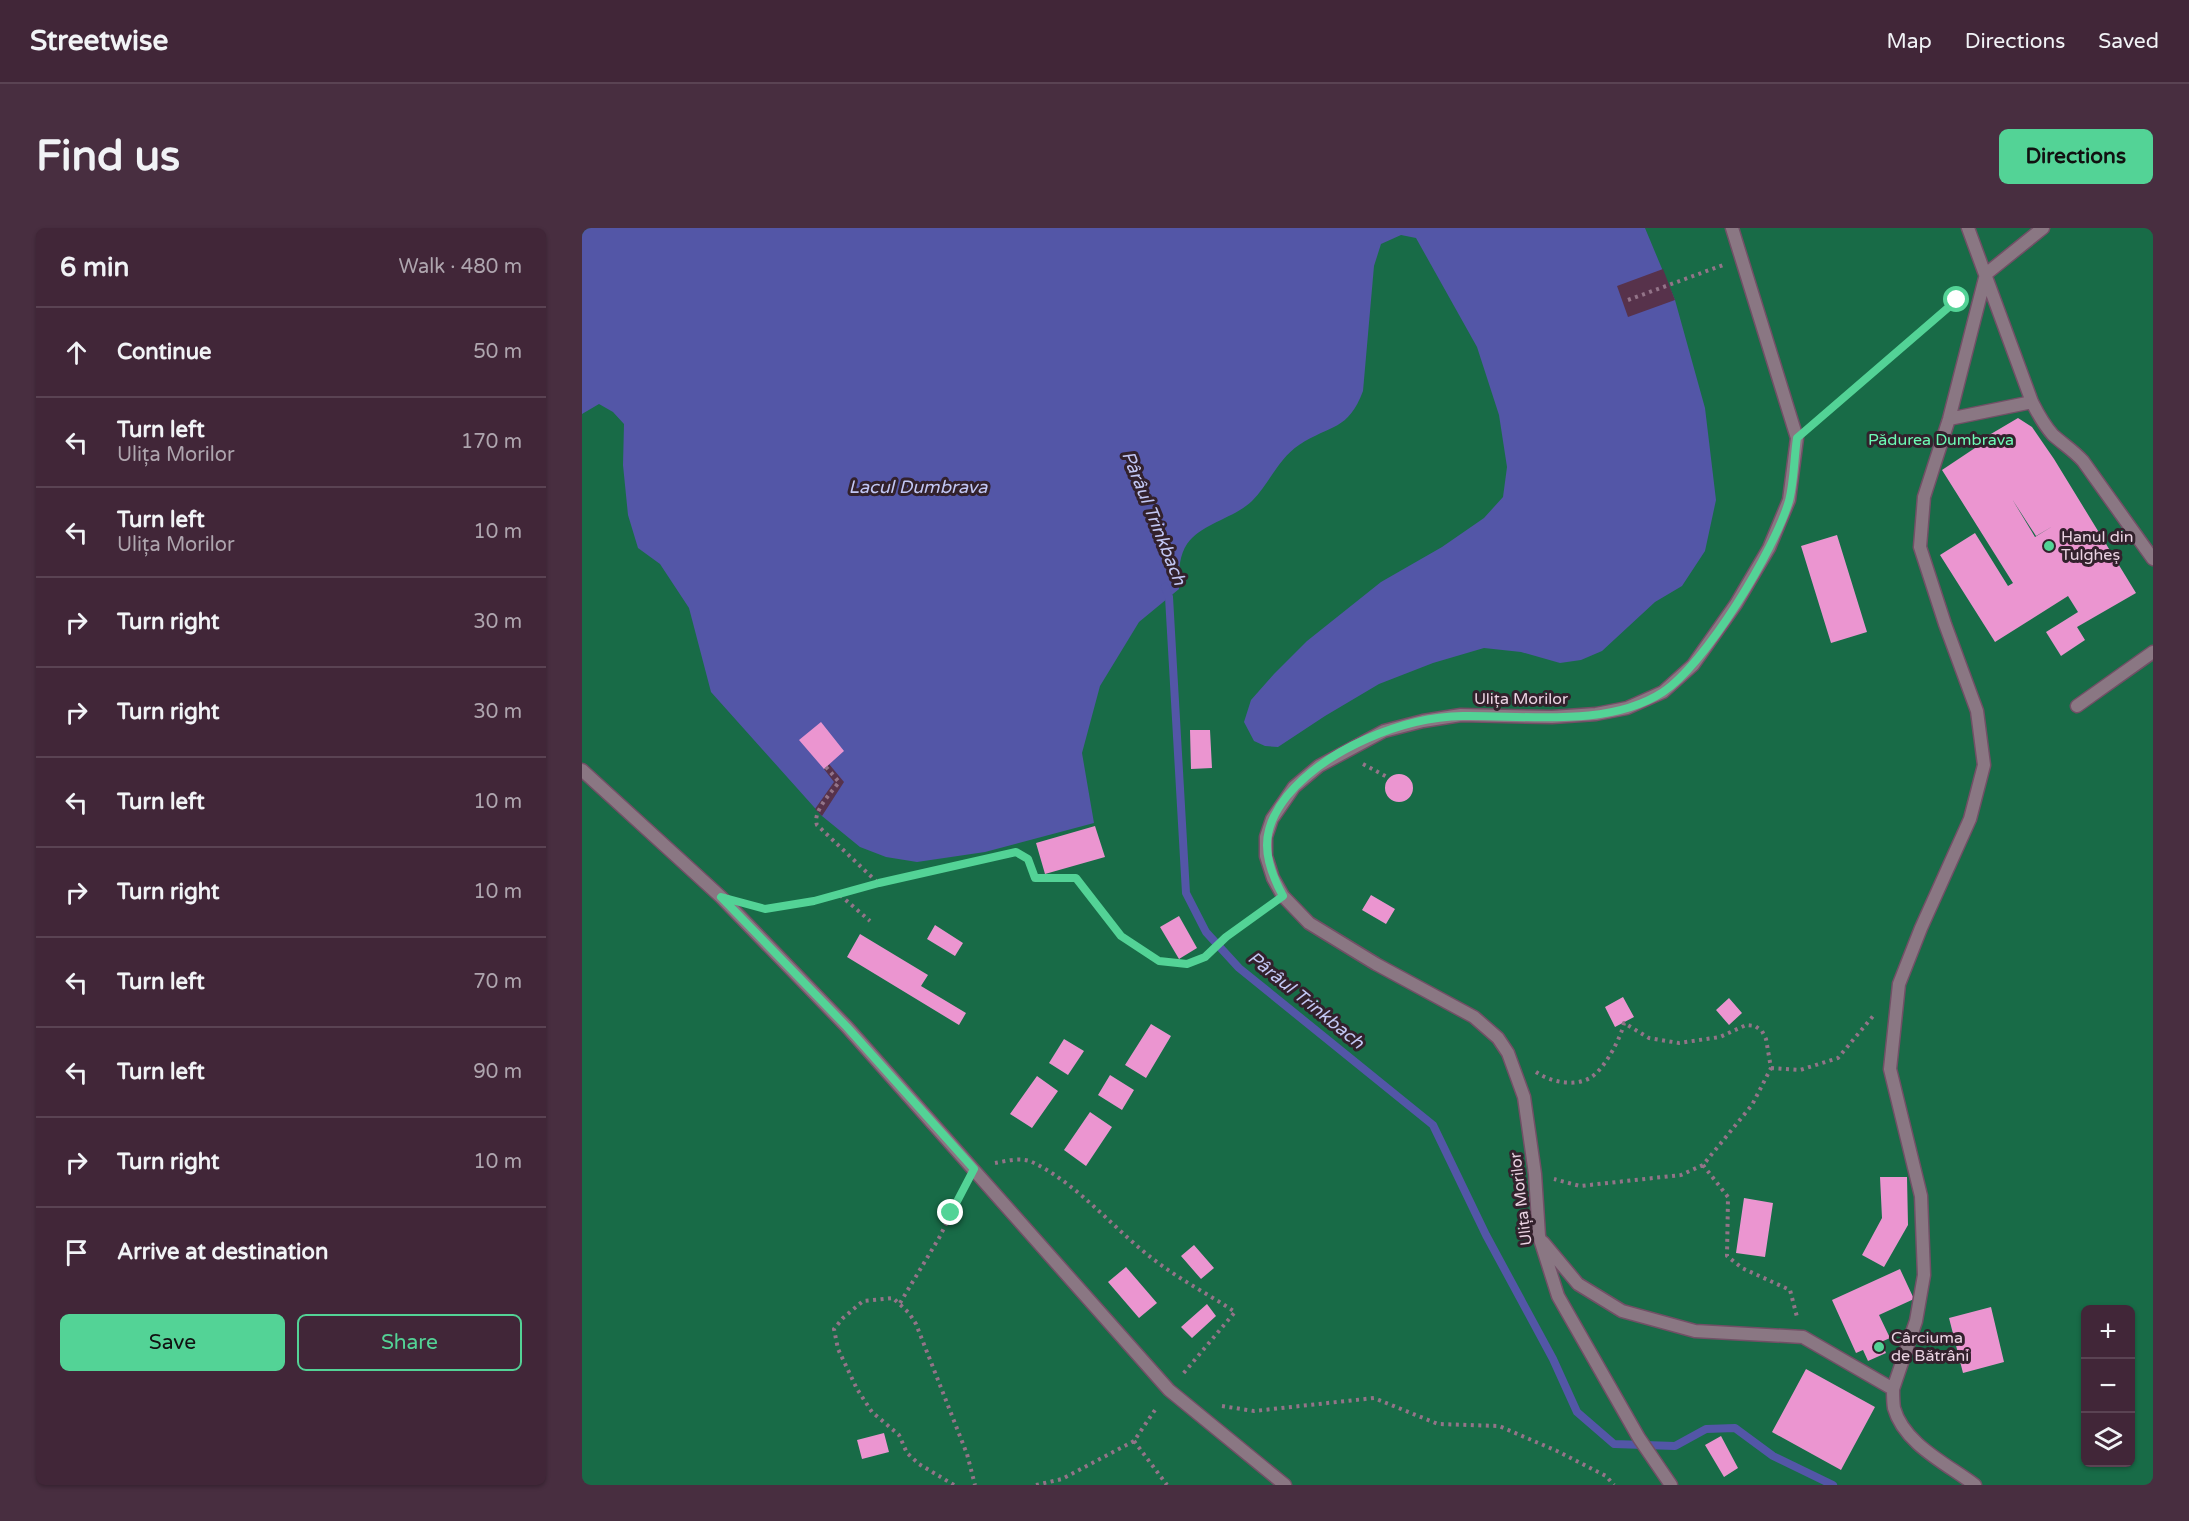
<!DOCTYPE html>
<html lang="en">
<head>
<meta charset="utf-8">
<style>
	:root { --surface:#412638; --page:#482e40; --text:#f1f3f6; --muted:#aea5ae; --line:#5a4353; --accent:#53d396 }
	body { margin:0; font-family:"Varela Round",sans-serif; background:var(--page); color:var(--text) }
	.controls { position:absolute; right:18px; bottom:18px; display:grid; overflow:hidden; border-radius:9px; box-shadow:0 2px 4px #0004 }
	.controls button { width:54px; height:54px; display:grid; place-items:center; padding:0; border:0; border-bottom:2px solid var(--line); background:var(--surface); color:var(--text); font:30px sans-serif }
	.stop { position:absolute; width:18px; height:18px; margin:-14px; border:4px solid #53d396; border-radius:50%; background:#fff }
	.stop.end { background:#53d396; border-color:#fff; box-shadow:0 2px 6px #0008 }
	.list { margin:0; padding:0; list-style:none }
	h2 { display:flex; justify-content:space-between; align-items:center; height:78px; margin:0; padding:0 24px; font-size:26px }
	h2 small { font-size:20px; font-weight:400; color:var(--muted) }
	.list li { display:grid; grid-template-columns:39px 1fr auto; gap:18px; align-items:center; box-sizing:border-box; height:90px; padding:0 24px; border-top:2px solid var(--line) }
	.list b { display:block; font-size:22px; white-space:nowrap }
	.list p { margin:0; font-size:20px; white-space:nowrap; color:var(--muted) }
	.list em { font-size:20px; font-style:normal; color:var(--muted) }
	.actions { display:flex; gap:12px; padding:18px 24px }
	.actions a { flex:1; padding:14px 0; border:2px solid var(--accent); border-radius:9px; text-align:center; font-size:21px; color:var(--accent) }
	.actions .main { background:var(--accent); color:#111 }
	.icon { flex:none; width:33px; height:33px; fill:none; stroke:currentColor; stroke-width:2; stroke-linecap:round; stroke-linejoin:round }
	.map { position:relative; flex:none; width:1571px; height:1257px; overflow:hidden; border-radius:9px }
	header { display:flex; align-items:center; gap:36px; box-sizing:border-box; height:84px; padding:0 30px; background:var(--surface); border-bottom:2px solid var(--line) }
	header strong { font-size:28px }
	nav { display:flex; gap:33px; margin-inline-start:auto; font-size:21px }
	.intro { display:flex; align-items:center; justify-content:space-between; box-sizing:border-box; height:144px; padding:0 36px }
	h1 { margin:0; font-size:42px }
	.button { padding:15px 27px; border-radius:9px; background:var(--accent); color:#111; font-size:21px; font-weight:700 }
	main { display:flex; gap:36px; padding:0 36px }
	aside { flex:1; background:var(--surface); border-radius:9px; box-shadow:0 2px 4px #0004 }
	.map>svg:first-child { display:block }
</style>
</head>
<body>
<header>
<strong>Streetwise</strong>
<nav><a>Map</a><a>Directions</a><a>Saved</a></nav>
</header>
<div class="intro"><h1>Find us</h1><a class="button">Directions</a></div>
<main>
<aside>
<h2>6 min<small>Walk · 480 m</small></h2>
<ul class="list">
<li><svg class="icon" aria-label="ahead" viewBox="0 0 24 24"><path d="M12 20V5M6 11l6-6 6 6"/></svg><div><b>Continue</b></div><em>50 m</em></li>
<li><svg class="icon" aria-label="left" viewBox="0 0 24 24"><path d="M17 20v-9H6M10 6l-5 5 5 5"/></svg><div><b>Turn left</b><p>Ulița Morilor</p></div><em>170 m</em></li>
<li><svg class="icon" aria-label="left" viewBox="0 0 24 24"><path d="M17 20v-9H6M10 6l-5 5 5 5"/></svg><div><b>Turn left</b><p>Ulița Morilor</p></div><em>10 m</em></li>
<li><svg class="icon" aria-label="right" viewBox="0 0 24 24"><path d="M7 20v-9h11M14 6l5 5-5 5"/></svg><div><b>Turn right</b></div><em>30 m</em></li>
<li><svg class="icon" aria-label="right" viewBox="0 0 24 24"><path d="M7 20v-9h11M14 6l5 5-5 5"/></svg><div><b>Turn right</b></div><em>30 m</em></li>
<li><svg class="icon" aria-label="left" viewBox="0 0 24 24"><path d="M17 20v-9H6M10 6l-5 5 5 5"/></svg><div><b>Turn left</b></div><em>10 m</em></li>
<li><svg class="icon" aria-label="right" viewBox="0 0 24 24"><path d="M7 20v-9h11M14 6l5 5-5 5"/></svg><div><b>Turn right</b></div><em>10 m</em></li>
<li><svg class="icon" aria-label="left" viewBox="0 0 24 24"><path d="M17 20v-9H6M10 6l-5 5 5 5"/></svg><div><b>Turn left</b></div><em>70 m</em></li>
<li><svg class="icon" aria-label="left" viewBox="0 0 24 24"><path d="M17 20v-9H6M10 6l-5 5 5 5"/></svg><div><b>Turn left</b></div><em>90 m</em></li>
<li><svg class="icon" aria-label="right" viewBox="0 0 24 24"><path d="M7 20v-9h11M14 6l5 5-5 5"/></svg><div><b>Turn right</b></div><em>10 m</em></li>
<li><svg class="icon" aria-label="arrive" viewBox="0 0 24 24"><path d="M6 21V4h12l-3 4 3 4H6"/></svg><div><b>Arrive at destination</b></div></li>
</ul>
<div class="actions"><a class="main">Save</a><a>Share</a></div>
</aside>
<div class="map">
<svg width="1571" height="1257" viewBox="0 0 1571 1257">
	<rect width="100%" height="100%" fill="#57324b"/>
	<path fill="#186b47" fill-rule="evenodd" d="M0,0H1571V1257H0ZM1504,1082H1548V1234H1504Z"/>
	<path fill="#5356a7" d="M0,0H1063L1093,72L1123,180L1134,272L1123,323L1100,358L1073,374L1020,423L999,432L978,435L939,424L902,420L851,435L797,456L743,488L696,519L683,518L672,513L662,494L669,472L692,446L725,413L799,354L860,319L902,290L921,269L925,239L917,187L895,119L834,10L819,7L799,16L792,38L781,163C766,203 749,196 717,217C696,231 687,256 670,273C651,291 620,295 605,316C596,330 597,345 597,361L557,394L518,458L500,525L512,595L403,624L335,634L304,629L278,619L240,588L129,464L107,380L78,336L56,320L46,287L41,237L42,196L31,184L17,176L0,186Z"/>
	<path fill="#57324b" d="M1081,41L1093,72L1046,89L1035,58Z
		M247,536L262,554L240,588L233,581L252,554L242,541Z"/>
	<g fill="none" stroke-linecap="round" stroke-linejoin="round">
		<path stroke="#5356a7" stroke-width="8" d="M583,359L587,369L604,665L624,704L657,740L851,897L904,1007L971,1131L995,1184L1032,1216L1093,1218L1124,1201L1153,1200L1191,1228L1251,1257"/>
	</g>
	<path fill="#eb95d0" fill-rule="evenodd" d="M1436,190L1450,199L1472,231L1554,365L1495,399L1503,412L1479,428L1464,404L1496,384L1486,368L1413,414L1358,327L1393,305L1426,358L1431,355L1360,242L1399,216L1397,213ZM1430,271L1454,308L1471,298L1453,309Z
		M1255,307L1285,404L1249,415L1219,318Z
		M239,494L262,523L242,541L217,512Z
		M608,502H628L630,540L609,541Z
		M803 560a14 14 0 1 1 28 0a14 14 0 1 1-28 0Z
		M513,598L523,629L463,646L454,615Z
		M789,667L813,681L804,696L780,682Z
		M597,688L615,720L597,731L578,699Z
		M353,697L381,715L373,728L345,711Z
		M278,706L346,747L339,758L384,785L377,797L265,729Z
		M1041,769L1052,789L1033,799L1023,779Z
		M1147,770L1160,785L1147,797L1134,782Z
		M569,796L589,808L564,850L543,837Z
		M482,811L502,823L486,847L467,835Z
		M528,847L552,862L540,882L516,867Z
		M455,848L476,863L450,900L428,886Z
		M508,884L530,899L504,938L482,922Z
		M1298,949H1325L1326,997L1302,1039L1280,1027L1300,990Z
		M1162,970L1191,975L1183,1029L1154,1025Z
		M612,1017L632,1040L619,1051L599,1028Z
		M544,1039L575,1075L557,1090L526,1054Z
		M1318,1041L1332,1071L1297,1087L1308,1110L1299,1114L1304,1125L1286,1133L1281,1122L1274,1125L1250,1072Z
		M625,1076L634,1088L610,1110L599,1099Z
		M1409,1079L1422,1134L1381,1145L1367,1090Z
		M1224,1141L1293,1179L1259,1242L1190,1204Z
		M302,1205L307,1224L280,1231L275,1212Z
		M1139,1208L1156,1240L1142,1249L1123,1217Z"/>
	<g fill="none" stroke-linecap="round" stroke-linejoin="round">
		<defs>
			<path id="lane" d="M1386,0L1450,174C1456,186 1462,197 1471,207C1481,216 1492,223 1501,233L1571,331
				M1367,191L1450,174
				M1495,478L1571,424
				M0,542L139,669L265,799L587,1162L703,1257
				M961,1014L996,1056L1040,1083L1113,1103L1221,1109L1311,1161C1311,1167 1311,1174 1312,1180C1322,1216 1365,1236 1393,1257
				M1311,1161L1334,1093L1342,1047L1339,968L1308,841L1317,756L1339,700L1388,591L1402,537L1395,483L1363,396L1338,319L1342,269L1367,191L1404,46L1461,0
				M1089,1257L1057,1210L976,1068L957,1008L953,946L942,869L926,825L916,810L892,789L794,736L727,695L701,668L691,650L684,628V609L690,591L712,559L737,538L802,503L841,493L879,487L970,489L1014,486L1045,480L1081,464L1111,437L1154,376L1187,320L1207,272L1215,210L1150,0"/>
		</defs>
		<use href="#lane" stroke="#724f66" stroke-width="15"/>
		<path stroke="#937489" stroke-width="4" stroke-dasharray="3 4.5" stroke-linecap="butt" d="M1046,72L1141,37
			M1232,195L1377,71
			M781,536L807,550
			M244,539L257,554C249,565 230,584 235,597L296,655
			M258,667L288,693
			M180,680L232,673L297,655L434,625L446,631L453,650H493L539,708L577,733L605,736L623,729L643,709L686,679
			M1189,840L1218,842L1256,830L1292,787
			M954,844C969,854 991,859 1008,850C1022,842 1039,810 1042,795L1067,810L1097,815L1138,809L1164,797L1173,798L1180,803L1184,811L1189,840L1170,877L1121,937L1099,947L998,958L972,951
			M413,935C424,933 439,929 450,934C497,956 534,1004 575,1034C600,1053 628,1067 653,1084L600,1147
			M1121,937L1146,969L1145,1028L1160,1040L1208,1062L1215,1089
			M318,1075L357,1010L382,960
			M640,1178L672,1183L792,1170L856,1196L917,1198L975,1223L1024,1248L1032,1257
			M552,1213L585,1257
			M372,1257L337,1236L325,1225L317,1207L290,1184L275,1161L256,1121L252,1101L261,1090L281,1073L311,1070L327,1085L334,1096L385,1226L393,1257
			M454,1257L480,1251L552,1213L575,1179"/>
		<use href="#lane" stroke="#8a7783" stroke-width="12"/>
	</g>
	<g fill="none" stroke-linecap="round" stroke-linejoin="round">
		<path stroke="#53d396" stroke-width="8" d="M369,985L392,941L265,799L139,669L183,681L232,673L297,655L434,624L446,631L453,650H494L539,708L577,733L605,736L623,729L644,709L701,668C681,631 677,603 705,568C744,521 820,489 881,488C944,487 1026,500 1081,464C1124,435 1192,323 1207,273C1212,254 1212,230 1215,210L1375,72"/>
	</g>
	<g fill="#53d396" stroke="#32212c" stroke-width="2">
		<circle cx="1467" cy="318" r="6"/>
		<circle cx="1297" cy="1119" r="6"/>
	</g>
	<g text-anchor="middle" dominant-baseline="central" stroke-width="6" stroke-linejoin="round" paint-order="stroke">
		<g font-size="16" fill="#6dfbb5" stroke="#32212c">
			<text x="1359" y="212">Pădurea Dumbrava</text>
		</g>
		<g font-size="16" fill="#ebd4e3" stroke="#32212c" text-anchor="start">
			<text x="1479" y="309">Hanul din<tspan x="1479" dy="18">Tulgheș</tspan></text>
			<text x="1309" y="1110">Cârciuma<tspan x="1309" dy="18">de Bătrâni</tspan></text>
		</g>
		<g font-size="16" fill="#ebd4e3" stroke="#32212c">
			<text x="939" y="471">Ulița Morilor</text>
			<text transform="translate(939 971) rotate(-97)">Ulița Morilor</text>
		</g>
		<g font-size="18" font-style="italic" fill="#c2c7f4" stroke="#32212c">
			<text x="336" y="259">Lacul Dumbrava</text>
			<text transform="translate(572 290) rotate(68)">Pârâul Trinkbach</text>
			<text transform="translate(724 772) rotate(39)">Pârâul Trinkbach</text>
		</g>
	</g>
</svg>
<div class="controls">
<button>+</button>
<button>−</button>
<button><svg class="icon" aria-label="layers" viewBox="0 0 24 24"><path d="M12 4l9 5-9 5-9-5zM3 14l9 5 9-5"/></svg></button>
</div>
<div class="stop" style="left:1375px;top:72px"></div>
<div class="stop end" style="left:369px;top:985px"></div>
</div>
</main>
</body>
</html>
